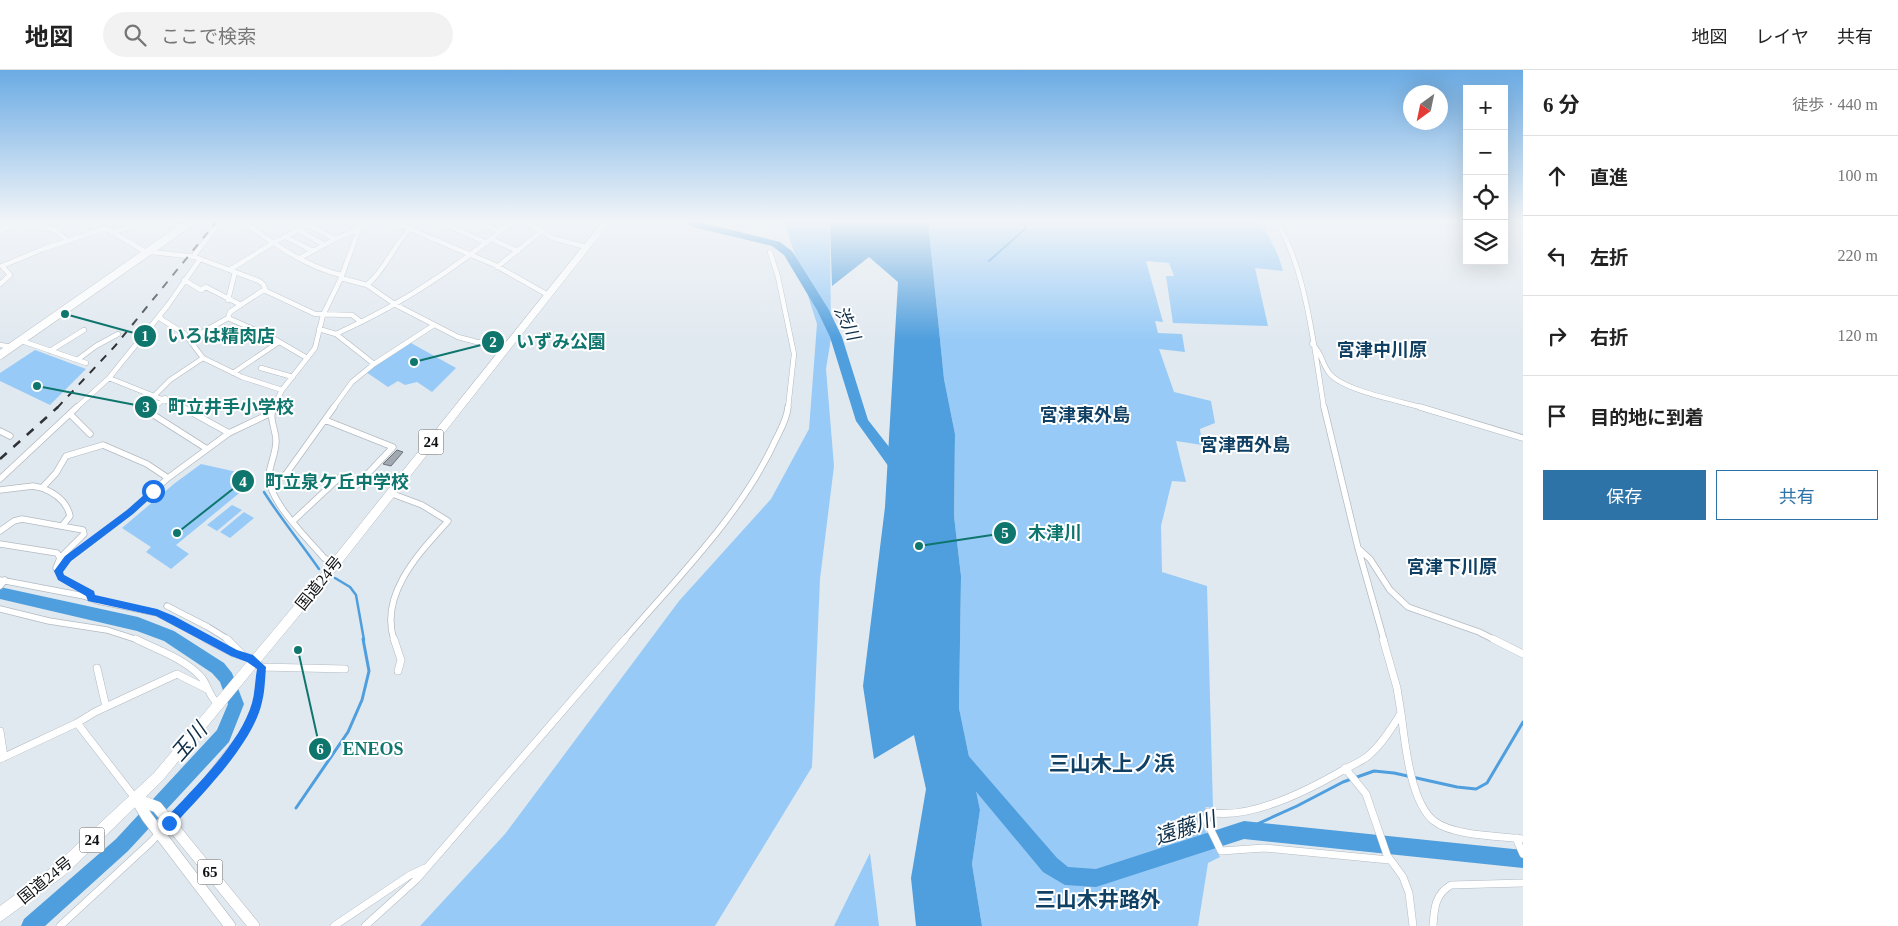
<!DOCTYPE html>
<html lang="ja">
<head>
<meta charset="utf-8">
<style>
	:root { --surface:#fff; --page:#f2f2f2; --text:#222; --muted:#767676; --line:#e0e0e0; --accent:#2e73a8 }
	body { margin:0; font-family:"Times New Roman","Noto Sans JP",serif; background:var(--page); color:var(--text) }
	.controls { position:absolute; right:15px; top:15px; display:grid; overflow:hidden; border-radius:0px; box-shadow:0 5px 20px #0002 }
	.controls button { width:45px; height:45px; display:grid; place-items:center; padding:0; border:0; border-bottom:1px solid var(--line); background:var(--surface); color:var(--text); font:25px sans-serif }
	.compass { position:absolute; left:1403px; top:15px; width:45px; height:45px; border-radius:50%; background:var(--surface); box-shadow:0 5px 20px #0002; rotate:213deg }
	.stop { position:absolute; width:15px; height:15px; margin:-11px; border:4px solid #1a73e8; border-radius:50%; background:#fff }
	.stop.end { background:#1a73e8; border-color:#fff; box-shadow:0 1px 5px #0008 }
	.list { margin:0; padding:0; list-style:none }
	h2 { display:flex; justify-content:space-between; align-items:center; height:65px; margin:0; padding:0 20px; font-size:21px }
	h2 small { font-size:16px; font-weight:400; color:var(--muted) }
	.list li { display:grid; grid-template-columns:32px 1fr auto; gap:15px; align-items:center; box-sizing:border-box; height:80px; padding:0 20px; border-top:1px solid var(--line) }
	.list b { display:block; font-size:19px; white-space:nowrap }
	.list em { font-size:16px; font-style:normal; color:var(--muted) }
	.actions { display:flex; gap:10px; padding:15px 20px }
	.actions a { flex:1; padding:11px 0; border:1px solid var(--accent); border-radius:0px; text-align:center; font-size:18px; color:var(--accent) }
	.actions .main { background:var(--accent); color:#fff }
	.icon { flex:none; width:28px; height:28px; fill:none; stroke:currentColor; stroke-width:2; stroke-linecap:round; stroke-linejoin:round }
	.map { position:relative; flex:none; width:1523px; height:856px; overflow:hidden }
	header { display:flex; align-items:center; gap:30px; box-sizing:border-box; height:70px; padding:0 25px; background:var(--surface); border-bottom:1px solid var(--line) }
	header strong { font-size:24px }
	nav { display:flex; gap:28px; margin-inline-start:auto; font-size:18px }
	.search { width:350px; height:45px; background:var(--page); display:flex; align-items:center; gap:12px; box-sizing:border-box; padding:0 18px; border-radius:28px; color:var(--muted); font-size:19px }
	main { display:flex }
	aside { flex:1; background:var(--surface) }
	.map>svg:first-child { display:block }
</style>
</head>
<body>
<header>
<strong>地図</strong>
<div class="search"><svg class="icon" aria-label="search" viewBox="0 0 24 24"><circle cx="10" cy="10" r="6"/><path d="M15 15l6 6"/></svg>ここで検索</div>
<nav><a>地図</a><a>レイヤ</a><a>共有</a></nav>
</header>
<main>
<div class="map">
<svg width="1523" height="856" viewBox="0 0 1523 856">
	<rect width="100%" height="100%" fill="#e1e9f0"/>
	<path fill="#97caf6" d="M784,151H830V158L831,268L826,299L834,396L820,509L812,697L715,856H420L505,764L679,531L771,429L809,359L817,254Z
		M928,151H1259C1270,167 1278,182 1283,201L1255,198L1268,256L1173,253L1166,206H1174L1169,193L1146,191L1163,252L1155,251L1158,263L1182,264L1185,282L1159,279L1174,322L1211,331L1215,353L1200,359L1202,375L1176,371L1186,412L1172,411L1161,456L1162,502L1207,516L1213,738L1206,737L1200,751L1220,787L1208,793L1198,856H982L972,794L980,740L959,638L961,506L954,446L955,364L944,309Z
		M411,273L456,298L432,322L417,312L405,315L398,311L388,317L366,302Z
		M35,280L86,299L50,335L0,311V303Z
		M201,394L255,406L254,411L176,475L189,484L171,499L146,482L151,477L122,458L175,413Z
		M232,435L242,440L217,461L207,455Z
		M244,442L254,448L230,468L220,462Z
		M870,783L879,856H834Z"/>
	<path fill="#4f9edd" d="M830,151H928L944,309L955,364L954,446L961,506L959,638L980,740L972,794L982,856H916L911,808L926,719L914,665L874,689L863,616L885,437L898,212L869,187L832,216Z"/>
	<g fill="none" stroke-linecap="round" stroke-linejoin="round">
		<path stroke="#4f9edd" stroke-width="2" d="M989,191L1025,159L1027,151"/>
		<path stroke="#4f9edd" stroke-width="2.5" d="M264,422C281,449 301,473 319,499
			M335,508L350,517L356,525L364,570"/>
		<path stroke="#4f9edd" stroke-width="3" d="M296,738L348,662L362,630L369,601L363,569
			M1244,760L1297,736L1343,712L1374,701L1394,703L1457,717L1476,719L1487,713L1523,652"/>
		<path fill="#4f9edd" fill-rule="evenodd" d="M682,151H695L780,172L792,181L829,240L842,267L868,350L904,396L906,400L904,404L899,405L894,404L856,351L830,267L817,240L784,185L772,176L693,157Z
			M0,517L138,547L174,561L224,593L232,603L244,634L229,672L128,781L45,856H21L24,849L116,769L217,660L228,634L220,612L212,603L164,571L137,561L0,529Z
			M960,681L966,683L1057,788L1068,797L1096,799L1244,751L1523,780V798L1244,769L1096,817L1065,815L1043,802L954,695L951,689L954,683Z"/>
	</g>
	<path fill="#a2a9b0" stroke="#6b7279" d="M397,380L403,382L391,396L383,394Z"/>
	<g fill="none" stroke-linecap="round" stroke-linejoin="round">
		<defs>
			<path id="minor-far2" d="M16,151L55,160L67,170
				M154,151L183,157
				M226,151L231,153L240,151
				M242,151C273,173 304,196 341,205
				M391,151L495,195L548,225
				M474,151L499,161
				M525,151L553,168L586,177
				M1276,151C1306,196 1315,284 1324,338
				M440,152L487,173
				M308,155L335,169
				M298,160L325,175
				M0,162L15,151
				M112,163L145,151
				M286,167L313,181
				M491,169L518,181
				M770,182L778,207L794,284L788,338
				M195,187V184L221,151
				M300,188L335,169L359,159
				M497,197L542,161
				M231,199L273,173L315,151
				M341,208L367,215L396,235L458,267L477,272L508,275
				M184,210L201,220L206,217L241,235
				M0,214L10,205L2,196L43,179L106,158L144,181L195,187L259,211L263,214L266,221L315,244L352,245L361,252L336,264
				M367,215C386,199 393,176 410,159
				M265,219L230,242L228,248L271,267L307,288
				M228,230L235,202
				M160,246L161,249L185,264L203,288L242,307L282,320
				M361,252C416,225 466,190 513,151
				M319,259L336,264L374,294
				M190,269L228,248
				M22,271L86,293
				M1312,274C1322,282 1322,295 1330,304C1345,321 1400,331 1424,338
				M0,275L12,277
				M50,281L84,260
				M77,290L96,276L118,264
				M261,298L293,307
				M233,303L279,272
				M109,308L184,338
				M156,324L170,310L203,288
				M76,338L109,308L168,235L200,189
				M153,338L165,328
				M273,338L282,320L315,278L323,245L341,208L362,151
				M333,338L352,312L374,294L434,255"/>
			<path id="minor-far1" d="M154,337L149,342L207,379
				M182,337L229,363
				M274,337C268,348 276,359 276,371C276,383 270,394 269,405C267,430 308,469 324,488L335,493
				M1324,337L1358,478L1384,570
				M1420,337L1523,368
				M71,345L90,364
				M0,361L10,366
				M0,409L77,337
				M270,415L286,404L334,337
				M42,418C55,423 67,432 70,446L62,456
				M0,420L33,416L42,418L56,403L66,386L103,375L147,394L168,408
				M390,423L422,435L448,451C420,482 379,524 394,570
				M293,451L340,407L357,415L393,377L325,350
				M0,461L14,451L22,449L83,460L84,464L60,488
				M0,474L57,483L60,488L56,498L58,501
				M1358,478L1370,489L1390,520L1408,537L1479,562L1495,570
				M0,510L84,526L98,531L157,543L208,570
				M0,516L5,510
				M91,528L90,524L61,507L58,501L68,489L130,442L168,408L229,363L271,343
				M167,536L208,557L229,570
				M0,539L49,551L107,560L138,570
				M624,570C677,508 742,444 776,369C781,359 787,349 788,337"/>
			<path id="minor" d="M136,569C157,580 186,589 202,608C208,616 210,628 218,634
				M206,569L235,584L250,588L262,597L345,599
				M227,569L243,585
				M394,569L401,590L398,601
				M1383,569L1397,618L1401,643C1392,658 1382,674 1368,686C1362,691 1353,695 1345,699C1309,720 1250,751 1208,742L1206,750L1221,781L1264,778L1389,790
				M1493,569L1523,584
				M97,598L106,637
				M1401,643C1405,672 1410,732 1434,751C1453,766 1499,766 1523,769
				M77,653L95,642L177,604L207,619
				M0,661L4,687
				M0,689L77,653L135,728
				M1345,698L1366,724L1387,785L1403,807L1409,823L1413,856
				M1516,768L1523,784
				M60,856L151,772L205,713L244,663L257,633L262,597
				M334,856L410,805L425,798
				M365,856L417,809L625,569
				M1433,856C1434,839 1435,824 1451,815L1523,813"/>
			<path id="primary-far1" d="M0,285L192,151"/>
			<path id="primary" d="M136,729L157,737L254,856
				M136,729L147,747L230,856"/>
			<path id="trunk" d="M603,151H611L326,513L162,711L65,805L0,852V836L55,795L154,703L318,507Z"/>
		</defs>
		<use href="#minor-far2" stroke="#b3bac1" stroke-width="5.5"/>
		<use href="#minor-far1" stroke="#b3bac1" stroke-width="7"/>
		<use href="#minor" stroke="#b3bac1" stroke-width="8"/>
		<use href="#primary-far1" stroke="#b3bac1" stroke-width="9"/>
		<use href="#primary" stroke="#b3bac1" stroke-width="12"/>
		<use href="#trunk" stroke="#b3bac1" stroke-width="1"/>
		<use href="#minor-far2" stroke="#fff" stroke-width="4.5"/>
		<use href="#minor-far1" stroke="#fff" stroke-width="5.5"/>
		<use href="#minor" stroke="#fff" stroke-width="7"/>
		<use href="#primary-far1" stroke="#fff" stroke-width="8"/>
		<use href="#primary" stroke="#fff" stroke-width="11"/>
		<use href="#trunk" fill="#fff" fill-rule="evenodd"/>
		<path stroke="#2f3235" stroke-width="2" stroke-dasharray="8 8" stroke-linecap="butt" d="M57,338L115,276L217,151"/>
		<path stroke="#2f3235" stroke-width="2.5" stroke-dasharray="9 9" stroke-linecap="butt" d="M0,389L58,337"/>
	</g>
	<linearGradient id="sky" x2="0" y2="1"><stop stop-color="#6babe4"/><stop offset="0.56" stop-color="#f2f5f8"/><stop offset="1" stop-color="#f2f5f8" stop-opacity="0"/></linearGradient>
	<rect width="1523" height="270" fill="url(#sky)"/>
	<path fill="#1a73e8" d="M153,417L157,421L156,423L133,444L71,491L63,502L64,505L94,521L95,525L157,539L174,546L237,580L253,585L266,597C265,608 265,621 262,632C253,674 202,724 173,756L169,758L165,756L164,753L165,749C193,719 241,673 252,633C255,623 255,610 257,599L247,592L231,586L156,546L88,531L86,526L58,510L54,501L65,486L127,440Z"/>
	<g text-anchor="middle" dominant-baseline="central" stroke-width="4" stroke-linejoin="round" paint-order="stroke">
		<g fill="#fff" stroke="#57595a" stroke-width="1">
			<rect x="418.5" y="359.5" width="25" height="25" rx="4"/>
			<rect x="79.5" y="757.5" width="25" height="25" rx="4"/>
			<rect x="197.5" y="789.5" width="25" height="25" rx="4"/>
		</g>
		<g font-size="15" font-weight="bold" fill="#0f1214">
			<text x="431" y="372">24</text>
			<text x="92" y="770">24</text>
			<text x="210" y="802">65</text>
		</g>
		<g font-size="16" fill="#0f1214" stroke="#fff">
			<text transform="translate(319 513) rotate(-51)">国道24号</text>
			<text transform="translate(45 810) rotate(-39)">国道24号</text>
		</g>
		<g font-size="18" font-style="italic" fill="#0e2f49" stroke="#fff">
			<text transform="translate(847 253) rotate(65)">渋川</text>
		</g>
		<g font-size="18" font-weight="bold" fill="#104165" stroke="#fff">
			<text x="1382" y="280">宮津中川原</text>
			<text x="1085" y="345">宮津東外島</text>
			<text x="1245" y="375">宮津西外島</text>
			<text x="1452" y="497">宮津下川原</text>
		</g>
		<g font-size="21" font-style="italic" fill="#0e2f49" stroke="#fff">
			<text transform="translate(189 672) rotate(-49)">玉川</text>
			<text transform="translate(1185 758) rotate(-18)">遠藤川</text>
		</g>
		<g font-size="21" font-weight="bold" fill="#104165" stroke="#fff">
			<text x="1112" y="694">三山木上ノ浜</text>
			<text x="1098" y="830">三山木井路外</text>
		</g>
	</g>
	<path fill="none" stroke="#0f766e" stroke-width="2" d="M65 244L145 266M414 292L493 272M37 316L146 337M177 463L243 411M919 476L1005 463M298 580L320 679"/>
	<g fill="#0f766e" stroke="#fff" stroke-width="2">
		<circle cx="65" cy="244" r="5"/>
		<circle cx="414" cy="292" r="5"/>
		<circle cx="37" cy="316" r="5"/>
		<circle cx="177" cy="463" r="5"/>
		<circle cx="919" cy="476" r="5"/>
		<circle cx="298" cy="580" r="5"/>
		<circle cx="145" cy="266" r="12"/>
		<circle cx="493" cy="272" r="12"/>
		<circle cx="146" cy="337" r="12"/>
		<circle cx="243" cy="411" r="12"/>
		<circle cx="1005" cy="463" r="12"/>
		<circle cx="320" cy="679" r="12"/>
	</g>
	<g font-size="15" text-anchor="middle" font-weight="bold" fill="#fff">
		<text x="145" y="271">1</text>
		<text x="493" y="277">2</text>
		<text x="146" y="342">3</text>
		<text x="243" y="417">4</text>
		<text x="1005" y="468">5</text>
		<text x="320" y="684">6</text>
	</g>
	<g font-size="18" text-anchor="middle" font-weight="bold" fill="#0f766e" stroke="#fff" stroke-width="4" stroke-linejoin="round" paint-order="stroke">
		<text x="221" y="272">いろは精肉店</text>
		<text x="561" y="278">いずみ公園</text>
		<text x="231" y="343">町立井手小学校</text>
		<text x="337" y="418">町立泉ケ丘中学校</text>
		<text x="1055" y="469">木津川</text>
		<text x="373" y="685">ENEOS</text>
	</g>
</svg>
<div class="controls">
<button>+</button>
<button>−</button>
<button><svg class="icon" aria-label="locate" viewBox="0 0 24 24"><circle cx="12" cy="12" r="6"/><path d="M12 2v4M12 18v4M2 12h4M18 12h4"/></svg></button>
<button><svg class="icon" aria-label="layers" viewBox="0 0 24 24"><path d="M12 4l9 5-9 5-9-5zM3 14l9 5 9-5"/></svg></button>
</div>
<svg class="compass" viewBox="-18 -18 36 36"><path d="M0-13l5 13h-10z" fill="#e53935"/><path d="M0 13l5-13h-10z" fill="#767676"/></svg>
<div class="stop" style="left:153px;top:421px"></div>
<div class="stop end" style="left:169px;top:753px"></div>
</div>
<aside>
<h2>6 分<small>徒歩 · 440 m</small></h2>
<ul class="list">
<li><svg class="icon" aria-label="ahead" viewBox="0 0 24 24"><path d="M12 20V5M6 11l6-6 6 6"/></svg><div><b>直進</b></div><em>100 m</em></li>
<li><svg class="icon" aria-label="left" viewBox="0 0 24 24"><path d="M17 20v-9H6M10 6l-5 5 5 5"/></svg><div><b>左折</b></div><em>220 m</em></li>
<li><svg class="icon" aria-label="right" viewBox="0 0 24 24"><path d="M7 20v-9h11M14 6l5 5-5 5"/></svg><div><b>右折</b></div><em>120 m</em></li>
<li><svg class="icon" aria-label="arrive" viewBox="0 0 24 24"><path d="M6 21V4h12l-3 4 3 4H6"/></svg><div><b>目的地に到着</b></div></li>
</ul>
<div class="actions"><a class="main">保存</a><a>共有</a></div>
</aside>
</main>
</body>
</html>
